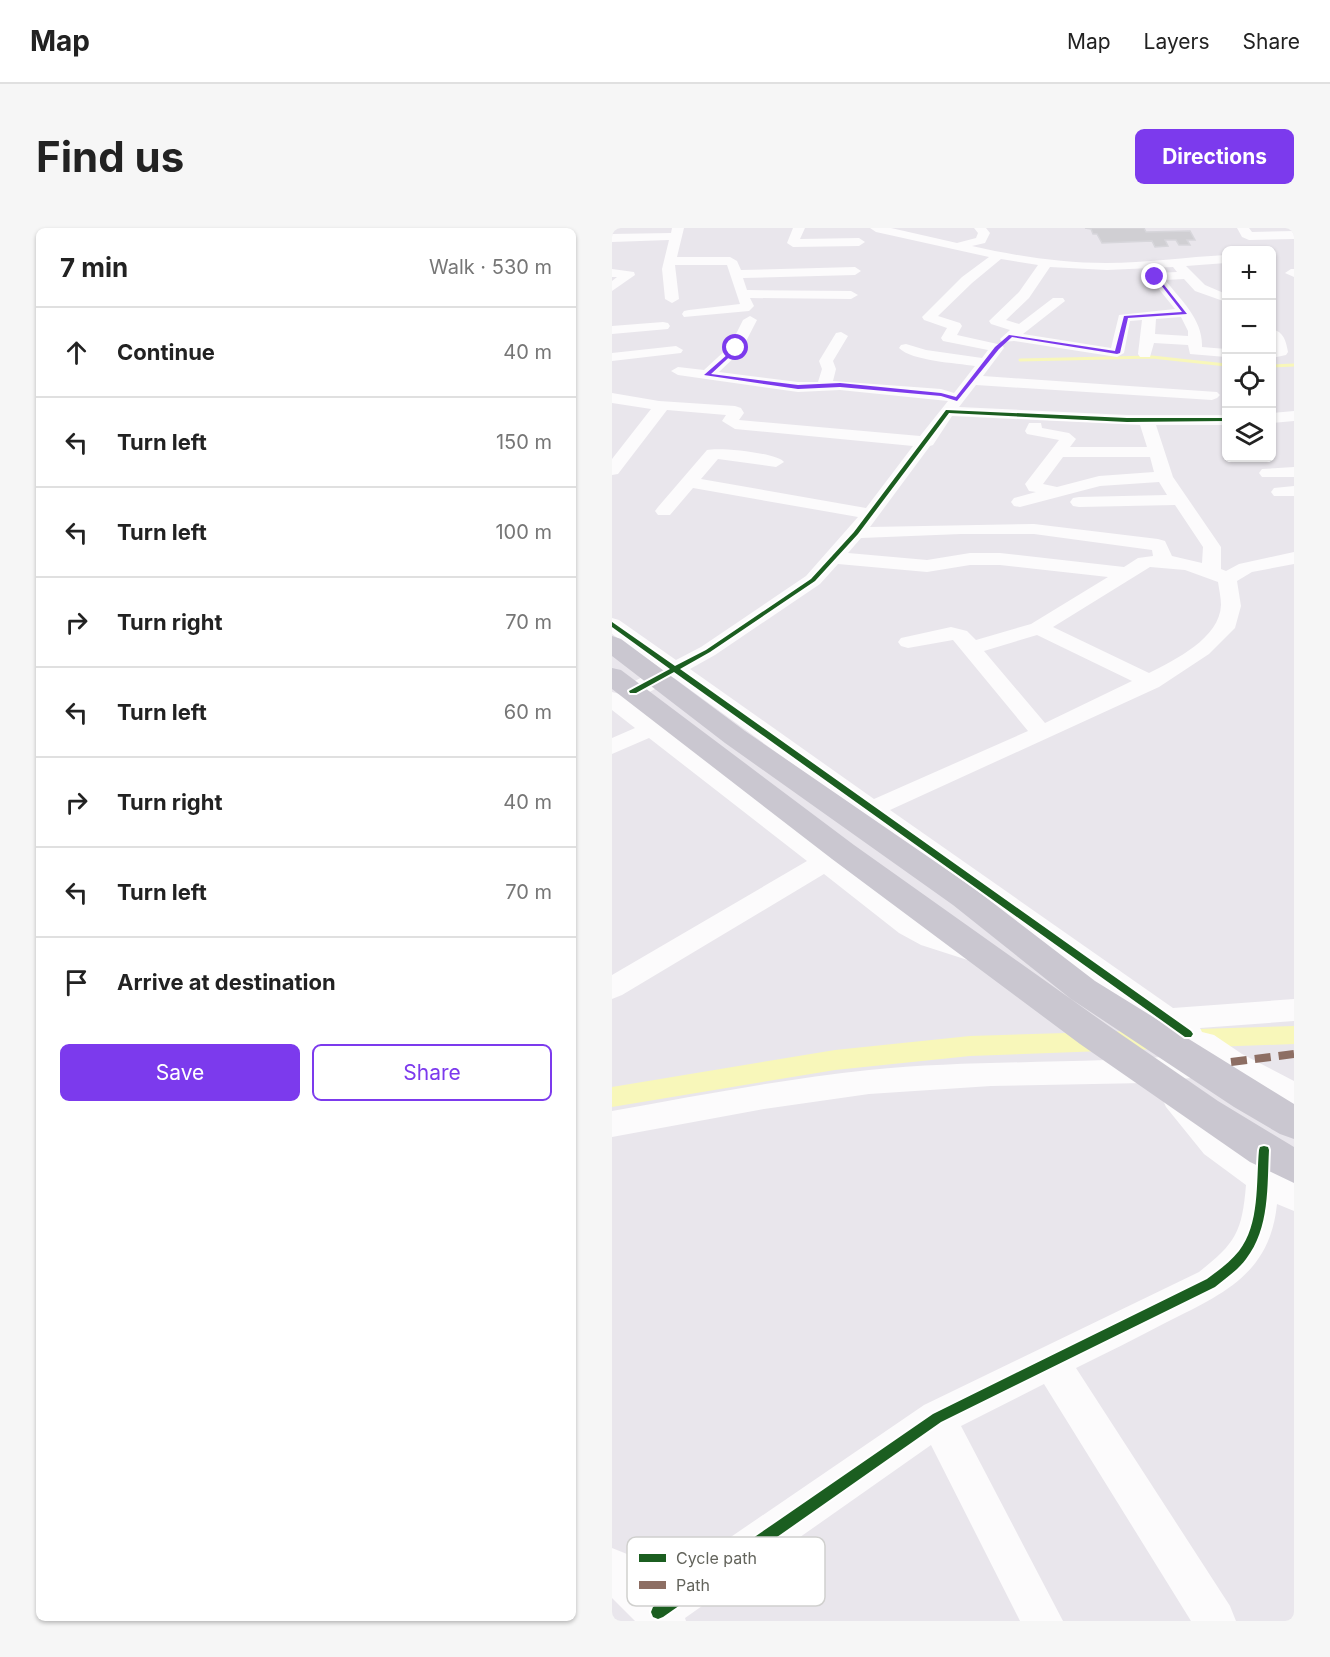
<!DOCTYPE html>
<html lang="en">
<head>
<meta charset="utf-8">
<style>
	:root { --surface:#fff; --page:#f6f6f6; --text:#222; --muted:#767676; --line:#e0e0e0; --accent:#7c3aed }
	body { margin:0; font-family:Inter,sans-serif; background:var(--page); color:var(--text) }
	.controls { position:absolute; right:18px; top:18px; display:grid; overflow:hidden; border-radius:9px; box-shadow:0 2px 4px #0004 }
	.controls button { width:54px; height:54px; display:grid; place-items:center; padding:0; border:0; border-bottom:2px solid var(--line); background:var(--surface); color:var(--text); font:30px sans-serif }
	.stop { position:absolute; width:18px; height:18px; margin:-14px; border:4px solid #7c3aed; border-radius:50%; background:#fff }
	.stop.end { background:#7c3aed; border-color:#fff; box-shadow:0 2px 6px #0008 }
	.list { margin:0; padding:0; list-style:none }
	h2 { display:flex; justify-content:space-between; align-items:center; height:78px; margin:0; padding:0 24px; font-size:26px }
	h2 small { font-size:20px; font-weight:400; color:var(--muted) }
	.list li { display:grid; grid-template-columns:39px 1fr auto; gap:18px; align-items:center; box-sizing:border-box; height:90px; padding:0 24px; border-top:2px solid var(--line) }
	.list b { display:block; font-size:22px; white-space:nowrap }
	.list em { font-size:20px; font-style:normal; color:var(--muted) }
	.actions { display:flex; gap:12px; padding:18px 24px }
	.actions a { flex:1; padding:14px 0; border:2px solid var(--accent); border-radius:9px; text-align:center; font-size:21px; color:var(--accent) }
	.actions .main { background:var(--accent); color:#fff }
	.icon { flex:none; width:33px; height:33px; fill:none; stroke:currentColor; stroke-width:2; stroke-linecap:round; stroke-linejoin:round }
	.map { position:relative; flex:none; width:682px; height:1393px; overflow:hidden; border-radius:9px }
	header { display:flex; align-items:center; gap:36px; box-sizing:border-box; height:84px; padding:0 30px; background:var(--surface); border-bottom:2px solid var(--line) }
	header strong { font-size:28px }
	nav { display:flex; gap:33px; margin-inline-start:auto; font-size:21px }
	.intro { display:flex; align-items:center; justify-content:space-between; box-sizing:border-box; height:144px; padding:0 36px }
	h1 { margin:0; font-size:42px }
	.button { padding:15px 27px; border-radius:9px; background:var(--accent); color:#fff; font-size:21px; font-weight:700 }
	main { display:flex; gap:36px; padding:0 36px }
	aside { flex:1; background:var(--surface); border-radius:9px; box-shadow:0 2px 4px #0004 }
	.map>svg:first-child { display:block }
</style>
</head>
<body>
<header>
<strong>Map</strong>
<nav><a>Map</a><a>Layers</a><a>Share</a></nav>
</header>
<div class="intro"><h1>Find us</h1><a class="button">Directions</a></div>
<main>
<aside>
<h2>7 min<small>Walk · 530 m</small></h2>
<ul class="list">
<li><svg class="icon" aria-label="ahead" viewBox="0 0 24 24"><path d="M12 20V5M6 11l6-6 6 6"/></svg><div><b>Continue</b></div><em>40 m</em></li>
<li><svg class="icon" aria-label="left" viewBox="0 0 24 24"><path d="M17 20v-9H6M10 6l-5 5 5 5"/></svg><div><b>Turn left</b></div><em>150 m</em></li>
<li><svg class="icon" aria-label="left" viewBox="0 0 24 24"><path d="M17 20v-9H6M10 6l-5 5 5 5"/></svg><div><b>Turn left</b></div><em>100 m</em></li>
<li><svg class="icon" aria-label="right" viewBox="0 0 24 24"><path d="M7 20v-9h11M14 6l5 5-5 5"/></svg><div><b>Turn right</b></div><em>70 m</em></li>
<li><svg class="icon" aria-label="left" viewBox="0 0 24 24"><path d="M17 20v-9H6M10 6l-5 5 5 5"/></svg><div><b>Turn left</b></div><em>60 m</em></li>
<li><svg class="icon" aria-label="right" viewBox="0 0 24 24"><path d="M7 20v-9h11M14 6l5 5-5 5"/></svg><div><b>Turn right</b></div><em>40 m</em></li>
<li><svg class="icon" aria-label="left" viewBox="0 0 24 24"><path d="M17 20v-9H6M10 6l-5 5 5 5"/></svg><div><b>Turn left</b></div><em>70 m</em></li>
<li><svg class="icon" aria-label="arrive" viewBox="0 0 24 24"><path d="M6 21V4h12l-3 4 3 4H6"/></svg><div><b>Arrive at destination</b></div></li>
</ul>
<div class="actions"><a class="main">Save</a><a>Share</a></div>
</aside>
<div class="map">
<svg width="682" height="1393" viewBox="0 0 682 1393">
	<rect width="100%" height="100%" fill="#e9e6ec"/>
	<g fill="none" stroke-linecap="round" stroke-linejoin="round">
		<path stroke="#f8f7ba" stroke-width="3" d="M408,132L540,129L614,137
			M660,138L682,137"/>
		<path fill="#f8f7ba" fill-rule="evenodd" d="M682,798V816L358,828L223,842L0,879V859L223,822L358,808Z"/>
	</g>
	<path fill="#d0cfd3" stroke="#d7d6db" stroke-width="1.5" d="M473,0H532L534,4L578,3L583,12H575L578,17H567L564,12H553L556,18L543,19L540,13L490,15L485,6H481L479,1Z"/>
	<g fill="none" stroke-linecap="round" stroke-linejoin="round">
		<path fill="#fcfbfc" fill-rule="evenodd" d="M60,0H72L65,29H118L125,33L129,42L243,39L249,43L243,47L131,50L135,62L239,63L246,67L239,71L138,70L142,78L137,83L72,89L70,86L72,83L77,82L128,76L115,37H63L67,71L60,75L53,71L50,41L57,12L0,14V6L59,5Z
			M181,0H193L188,11L247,10L253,14L247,18L181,19L175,15Z
			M258,0H279L345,15L364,10L366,5L362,0H374L378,5L373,15L360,18C404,28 449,35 494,35C534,35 574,29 614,27V35L574,38L593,57L614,66V74L583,63L572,51L553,52C570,73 591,92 590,119L614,121V129L578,126L576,117L542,115L538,129H528L526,126L530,92L518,93L512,125L505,129L402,113L390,114L388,111L398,102L379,96L377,93L407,64L426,37L389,31L360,55L326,88L348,95L350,98L345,107L390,117L392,120L371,148L605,164L608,167L605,170L600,172L364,157L347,179L515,187H614V197H544L561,249L609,319V341L614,343L627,336L682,324V336L640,344L625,353L629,378L623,400L597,426L547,459L278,582L561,780L682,771V793L588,800L590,804L602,807L630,826L682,853V879L616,846L533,855L379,858L257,866L152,881L0,909V883C85,868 171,851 257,842C366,831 476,837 585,826L578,817L566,814L544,800L62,450C47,458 30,472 13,468L10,463L13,458L48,440L0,406V390L7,392L64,432L89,419L194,348L246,289L81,260L58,287H46L43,283L46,279L95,222C108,219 165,225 172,234L164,239L106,231L89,251L254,280L301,218L123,201L110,193L114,187L55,182L6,246L0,247V231L39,181L0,175V165L47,173L123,178L129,180L132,185L127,192L308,208L336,173L228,162L186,164L66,147L59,143L66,139L92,142L118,118L131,92L138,88L145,92L129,123L107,144L186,154H206L210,141L207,133L224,105L229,104L236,108L221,133L224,141L221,153L329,161L342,165L363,138C344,135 300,133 287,120L289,117L294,116L314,122L370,130L376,122L331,113L329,110L335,100L312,92L310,89L350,49L377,29L264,4ZM438,39L495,42L561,39L565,44L543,45L537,49L563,81L507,87L499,120L411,106L453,73L451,70H441L407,96L394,92L417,70ZM569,89L576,103V108L543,106L544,91ZM340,188L528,197L535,219H458L464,211L457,205L430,200L429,195H417L413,203L415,206L447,212L413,256L417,263L424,264L402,270L399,274L402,278L408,279L488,258L547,254L555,267L467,269L461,270L458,274L461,278L467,279L563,277L591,319L590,335L560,328L553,313L546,311L422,296L258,299L318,218L321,217ZM451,229H538L542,244L487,248L445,259L431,256ZM349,306H422L540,322L541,328L526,330L512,339L388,325H358L315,332L236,325L249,310ZM226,336L315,344L358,337H388L496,349L419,396L364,412L355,403L339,399L289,410L286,414L289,418L296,420L341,412L416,503L262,571L78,441L103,427L208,356ZM538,339L573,342L606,354C607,361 609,370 609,377C608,410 563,432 537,445L441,399ZM425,407L520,453L433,495L372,423Z
			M625,0H637L640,4L682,3V11L637,12L630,9Z
			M0,41L22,44L23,47L0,63V53L5,49H0Z
			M679,41H682V49L673,45Z
			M51,94L56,95L58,98L56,101L0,106V98Z
			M660,101C672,104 674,113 676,124L674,127L660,130Z
			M64,118L71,122L69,125L0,133V125Z
			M682,183V193L660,195V185Z
			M682,239V249H650L647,245L650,241Z
			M682,258V268H662L659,264L662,260Z
			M0,464L8,466L307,691L329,703L378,719L382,726L378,733L368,736L309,717L287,705L212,646L10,767L0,771V747L195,633L37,510L0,526V510L23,500L0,482Z
			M565,858L576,861L605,898L636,924L641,913L652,909L663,913L668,922L667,944L682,953V983L665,976C658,1046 611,1066 555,1094C525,1110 494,1125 464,1140L618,1378L624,1393H579L432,1156L349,1198L451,1393H408L319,1217L73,1390L74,1393H23L0,1370V1320L15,1326L47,1358L312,1177L587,1044C624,1015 630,1004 634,957L592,926L554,879L550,870L554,861Z"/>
		<path fill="#cac7d0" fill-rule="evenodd" d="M0,408L9,411L133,503L363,661L483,753L682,876V911L668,906L622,879L459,771L341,677L113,515L0,428Z
			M0,440L9,442L242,617L494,796L606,873L682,919V955L638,934L468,816L220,631L0,461Z"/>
		<path stroke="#8d6e63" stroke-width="8" stroke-dasharray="16 8" stroke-linecap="butt" d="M619,834L682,826"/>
		<defs>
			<path id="cycleway" d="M334,182L515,190H614V193L515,194L337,185L246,306L203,353L98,424L68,441L579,803L581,806L579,809H573L62,444L24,465H18L17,463L58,441L0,399V394L63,438L94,422L199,351L242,304Z
				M652,918L656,919L657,922C655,958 658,1000 634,1031C626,1042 614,1050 603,1059L329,1194L51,1389L46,1391L41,1389L39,1384L41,1379L321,1186L595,1051C606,1043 618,1034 627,1023C648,996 644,955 647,922L648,919Z"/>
		</defs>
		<use href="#cycleway" stroke="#fff" stroke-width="4"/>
		<use href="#cycleway" fill="#1b5e20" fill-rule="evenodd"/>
	</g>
	<path fill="#7c3aed" d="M542,48H545L575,86L516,90L508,125L505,126L400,109L387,121L345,173L329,168L228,159L186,161L92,147L124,119L126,121L99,146L186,157L228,155L329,165L344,169L383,119L397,107L503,123L512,88L570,84Z"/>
	<rect x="15" y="1309" width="198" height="69" rx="9" fill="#fff" stroke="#d0d0ce" stroke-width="1.5"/>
	<rect x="27" y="1326" width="27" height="8" fill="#1b5e20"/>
	<rect x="27" y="1353" width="27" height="8" fill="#8d6e63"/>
	<g font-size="16" fill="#63645c">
		<text x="64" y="1336">Cycle path</text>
		<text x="64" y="1363">Path</text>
	</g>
</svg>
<div class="controls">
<button>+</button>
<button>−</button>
<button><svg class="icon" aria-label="locate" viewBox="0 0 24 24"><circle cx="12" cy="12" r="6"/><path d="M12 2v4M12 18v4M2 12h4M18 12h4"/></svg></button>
<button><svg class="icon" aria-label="layers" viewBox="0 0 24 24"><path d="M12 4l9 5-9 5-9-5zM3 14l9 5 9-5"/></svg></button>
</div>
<div class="stop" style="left:124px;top:120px"></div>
<div class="stop end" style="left:543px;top:49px"></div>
</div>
</main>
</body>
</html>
